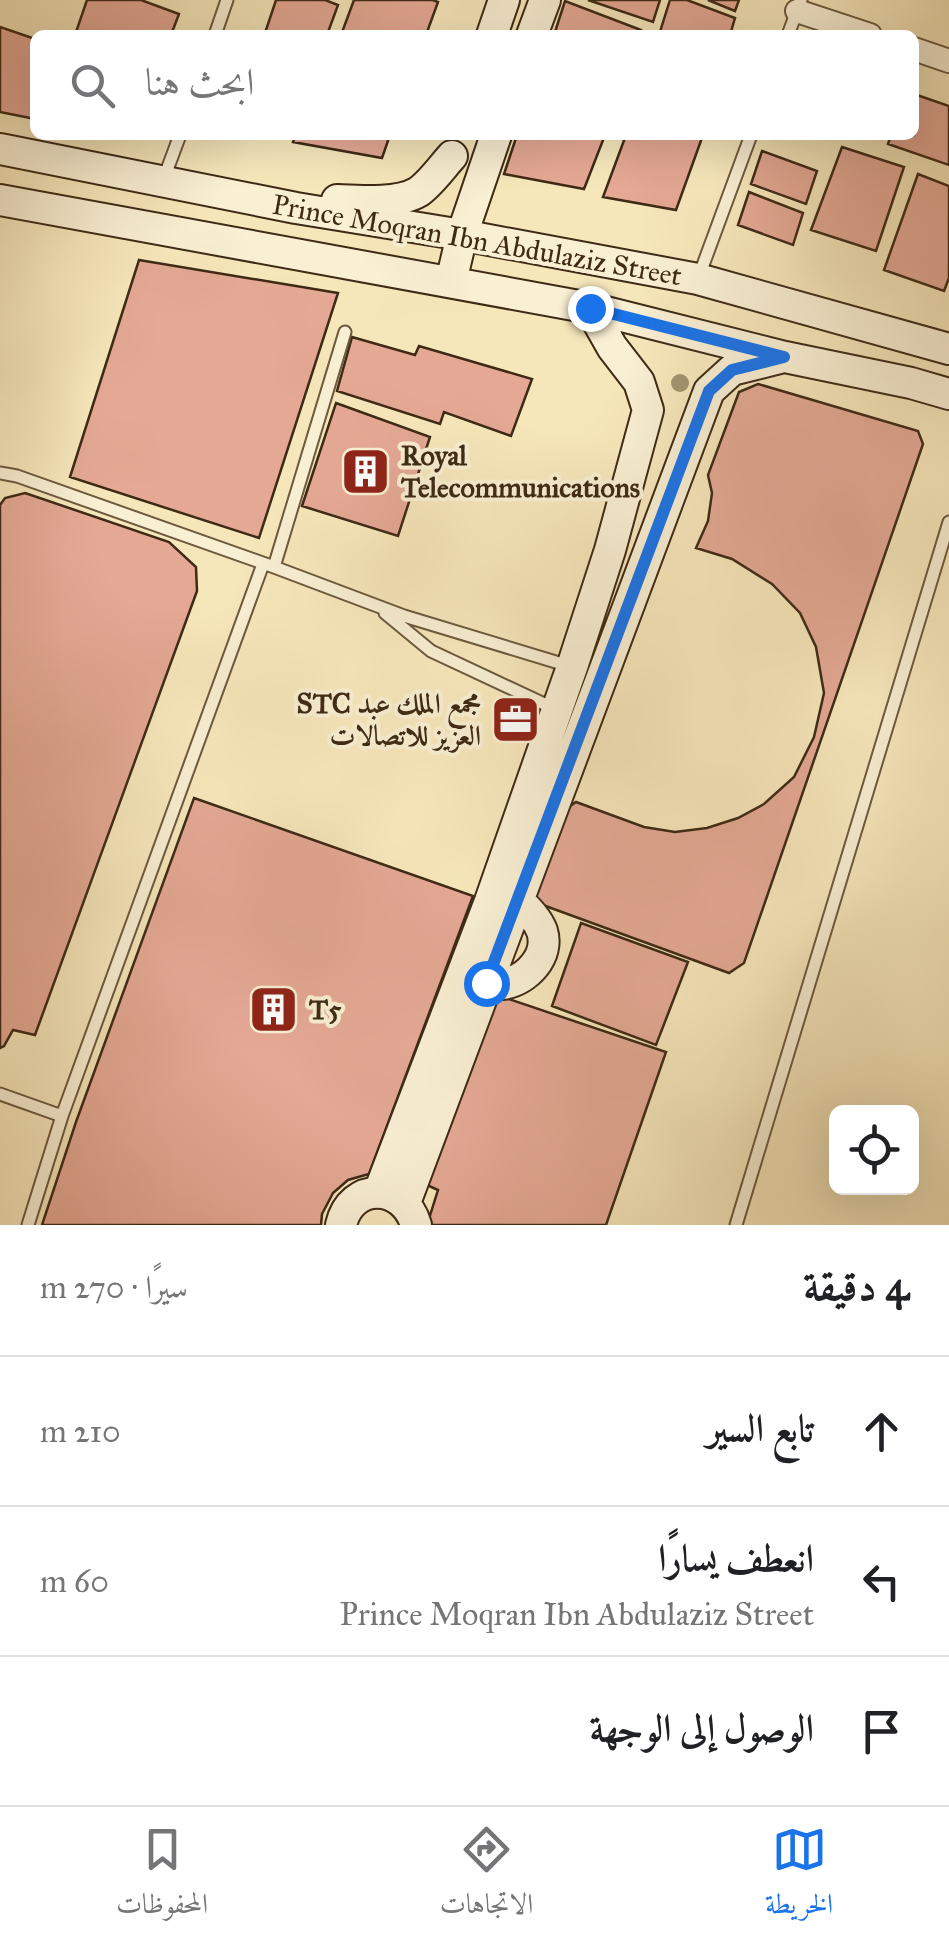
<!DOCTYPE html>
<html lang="ar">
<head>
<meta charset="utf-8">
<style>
	:root { --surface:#fff; --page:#f2f2f2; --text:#202124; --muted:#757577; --line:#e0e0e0; --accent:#1a73e8 }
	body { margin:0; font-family:"IM FELL Great Primer",Amiri,serif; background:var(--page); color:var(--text); direction:rtl }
	.controls { position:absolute; right:30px; bottom:30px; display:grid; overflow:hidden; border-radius:15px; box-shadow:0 10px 40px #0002 }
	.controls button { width:90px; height:90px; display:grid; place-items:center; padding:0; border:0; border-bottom:2px solid var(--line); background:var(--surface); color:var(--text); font:50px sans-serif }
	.stop { position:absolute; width:30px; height:30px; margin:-22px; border:8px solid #1a73e8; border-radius:50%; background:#fff }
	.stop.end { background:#1a73e8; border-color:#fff; box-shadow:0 2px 10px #0008 }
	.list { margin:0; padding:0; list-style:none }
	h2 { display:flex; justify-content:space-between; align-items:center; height:130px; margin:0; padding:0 40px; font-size:42px }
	h2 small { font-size:32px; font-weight:400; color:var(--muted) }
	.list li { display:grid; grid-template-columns:65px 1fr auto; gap:30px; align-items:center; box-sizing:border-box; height:150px; padding:0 40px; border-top:2px solid var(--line) }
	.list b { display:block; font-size:38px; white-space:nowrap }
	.list p { margin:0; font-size:32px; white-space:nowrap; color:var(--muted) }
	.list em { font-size:32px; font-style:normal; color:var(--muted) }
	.icon { flex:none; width:55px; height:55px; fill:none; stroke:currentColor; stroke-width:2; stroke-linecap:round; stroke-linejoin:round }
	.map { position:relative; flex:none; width:949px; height:1225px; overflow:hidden; direction:ltr }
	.search { position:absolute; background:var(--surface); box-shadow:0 10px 40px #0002; left:30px; right:30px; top:30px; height:110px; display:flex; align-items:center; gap:25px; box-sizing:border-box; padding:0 35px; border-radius:15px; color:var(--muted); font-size:38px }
	.sheet { height:580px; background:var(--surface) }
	nav { display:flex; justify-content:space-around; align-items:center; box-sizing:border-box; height:140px; border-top:2px solid var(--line); background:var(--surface); font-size:28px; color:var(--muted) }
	nav a { display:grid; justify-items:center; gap:5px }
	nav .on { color:var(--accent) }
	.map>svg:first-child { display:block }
</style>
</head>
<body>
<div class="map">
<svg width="949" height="1225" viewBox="0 0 949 1225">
	<rect width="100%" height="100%" fill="#f6e7bb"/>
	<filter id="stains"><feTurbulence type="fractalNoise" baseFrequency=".002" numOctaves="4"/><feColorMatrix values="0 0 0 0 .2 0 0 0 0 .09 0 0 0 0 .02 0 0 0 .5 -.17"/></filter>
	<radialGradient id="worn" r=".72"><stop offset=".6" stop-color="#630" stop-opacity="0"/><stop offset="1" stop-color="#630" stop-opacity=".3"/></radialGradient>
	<path fill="#e4a894" stroke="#3e2a15" stroke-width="2.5" d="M87,0H141L179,14L171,35H75Z
		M276,0H325L338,5L327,35H271L265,33Z
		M354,0H433L438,2L426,35H341Z
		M588,0H660L653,22Z
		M670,0H687L735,18L730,35H659Z
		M708,0H739L735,11Z
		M565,1L641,30L639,35H554Z
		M0,27L35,39V119L0,112Z
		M914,94L949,106V165L888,144L891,135H914Z
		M296,135H390L382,158L293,142Z
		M517,135H605L584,189L504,174Z
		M626,135H703L676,210L603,197Z
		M842,147L904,167L876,251L811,230Z
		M762,151L817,171L806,204L751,184Z
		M918,174L949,186V278L944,291L884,270Z
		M749,192L803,213L793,245L738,225Z
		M139,260L338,293L259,538L70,477Z
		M352,337L415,355L419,346L532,379L511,436L444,412L440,424L337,391Z
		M758,384L918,431L923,444L744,963L729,973L529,900L566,809L576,802L644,827L675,832L707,828L738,818L764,804L794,777L814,737L824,693L816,647L800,613L772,584L732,559L696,548L708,521L712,493L708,475L739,392Z
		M336,403L430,437L398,536L302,506Z
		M25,493L169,542L196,567L197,591L35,1035L13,1030L4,1046L0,1048V505L5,498Z
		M194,798L473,896L369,1174L348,1180L333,1193L322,1214L321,1225H42L76,1122Z
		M581,923L688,962L656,1045L552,1006Z
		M470,986L666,1052L606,1225H427L438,1190L396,1171Z"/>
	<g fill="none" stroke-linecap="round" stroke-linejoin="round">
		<defs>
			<path id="lane" d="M215,35L227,0
				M788,35L801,0
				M164,178L180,135
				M699,276L751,135
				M0,473L17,476L274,567L404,616L569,666
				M274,567L345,332
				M385,613L431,651L555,709
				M0,1094L62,1116
				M28,1225L62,1116L263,564
				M736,1225L949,522"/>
			<path id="street" d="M797,11L870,35
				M914,49L949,61"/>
			<path id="secondary" d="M492,35L504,0
				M532,35L545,0
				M0,149L296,208L462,235L698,279L949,349
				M0,200L590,308L785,357L911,383L949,394
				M337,200C359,201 398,204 418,192C430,184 442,167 452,156
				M451,282L462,235L496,135
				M486,983C492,983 497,985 503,984C527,980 550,956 542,931C537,918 527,909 517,899
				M379,1192L490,901L572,667L610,550L648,410L639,382L612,347L590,308
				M405,1203L709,391L732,370L780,358
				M341,1225C351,1181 404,1183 416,1225"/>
		</defs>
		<use href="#lane" stroke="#6c593e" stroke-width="15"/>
		<use href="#street" stroke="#6c593e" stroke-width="26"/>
		<use href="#secondary" stroke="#3e2a15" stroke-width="34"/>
		<use href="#lane" stroke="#f9efd3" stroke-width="11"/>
		<use href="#street" stroke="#f9efd3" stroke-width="22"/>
		<use href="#secondary" stroke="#f9efd3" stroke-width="30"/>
	</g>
	<circle fill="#a29471" cx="680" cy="383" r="9"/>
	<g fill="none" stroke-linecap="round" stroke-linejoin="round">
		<path stroke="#1a73e8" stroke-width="12" d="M486,983L709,391L732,370L784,357L590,308"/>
	</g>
	<defs>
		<symbol id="building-square" viewBox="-11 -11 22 22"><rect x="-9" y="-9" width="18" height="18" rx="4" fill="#8f2418" stroke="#f9efd3"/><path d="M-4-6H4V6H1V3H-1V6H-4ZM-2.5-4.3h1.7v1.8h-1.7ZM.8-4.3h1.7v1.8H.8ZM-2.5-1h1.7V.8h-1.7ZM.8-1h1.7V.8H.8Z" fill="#fff"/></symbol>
		<symbol id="office-square" viewBox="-11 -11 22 22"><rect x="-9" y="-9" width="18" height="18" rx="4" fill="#8f2418" stroke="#f9efd3"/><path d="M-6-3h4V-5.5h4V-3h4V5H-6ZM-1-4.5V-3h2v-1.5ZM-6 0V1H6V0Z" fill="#fff"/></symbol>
	</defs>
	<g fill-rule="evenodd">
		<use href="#building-square" x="338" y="444" width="55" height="55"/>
		<use href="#office-square" x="488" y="692" width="55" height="55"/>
		<use href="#building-square" x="246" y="982" width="55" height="55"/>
	</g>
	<g text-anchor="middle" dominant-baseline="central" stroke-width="8" stroke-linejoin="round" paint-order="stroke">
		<g font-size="28" fill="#3e2a15" stroke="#f9efd3">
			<text transform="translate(477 240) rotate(10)">Prince Moqran Ibn Abdulaziz Street</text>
		</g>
		<g font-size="28" font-weight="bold" fill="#3e2a15" stroke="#f9efd3" text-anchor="start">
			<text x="401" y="455">Royal<tspan x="401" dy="32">Telecommunications</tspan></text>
			<text x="481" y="703" text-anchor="end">STC مجمع الملك عبد<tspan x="481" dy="32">العزيز للاتصالات</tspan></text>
			<text x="309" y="1009">T5</text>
		</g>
	</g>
	<rect width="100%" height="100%" filter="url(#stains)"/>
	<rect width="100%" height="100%" fill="url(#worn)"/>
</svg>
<div class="controls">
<button><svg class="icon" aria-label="locate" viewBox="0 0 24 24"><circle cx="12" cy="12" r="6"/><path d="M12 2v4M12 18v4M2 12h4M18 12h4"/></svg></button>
</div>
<div class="stop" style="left:486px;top:983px"></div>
<div class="stop end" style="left:590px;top:308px"></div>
<div class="search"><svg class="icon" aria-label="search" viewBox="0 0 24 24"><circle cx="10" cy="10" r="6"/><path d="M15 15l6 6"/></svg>ابحث هنا</div>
</div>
<section class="sheet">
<h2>4 دقيقة<small>سيرًا · 270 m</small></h2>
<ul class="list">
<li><svg class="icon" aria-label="ahead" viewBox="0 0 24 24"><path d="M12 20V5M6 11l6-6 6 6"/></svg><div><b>تابع السير</b></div><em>210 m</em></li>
<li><svg class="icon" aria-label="left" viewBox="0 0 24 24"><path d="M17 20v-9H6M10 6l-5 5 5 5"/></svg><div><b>انعطف يسارًا</b><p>Prince Moqran Ibn Abdulaziz Street</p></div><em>60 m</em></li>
<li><svg class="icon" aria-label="arrive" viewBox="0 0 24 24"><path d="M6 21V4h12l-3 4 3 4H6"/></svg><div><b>الوصول إلى الوجهة</b></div></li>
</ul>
</section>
<nav>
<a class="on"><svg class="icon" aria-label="map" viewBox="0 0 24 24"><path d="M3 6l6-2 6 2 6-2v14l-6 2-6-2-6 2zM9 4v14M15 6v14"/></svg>الخريطة</a>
<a><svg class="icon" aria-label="directions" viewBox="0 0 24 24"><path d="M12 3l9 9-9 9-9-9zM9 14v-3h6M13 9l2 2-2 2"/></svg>الاتجاهات</a>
<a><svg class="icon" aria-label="saved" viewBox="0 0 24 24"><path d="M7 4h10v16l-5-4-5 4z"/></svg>المحفوظات</a>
</nav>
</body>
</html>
